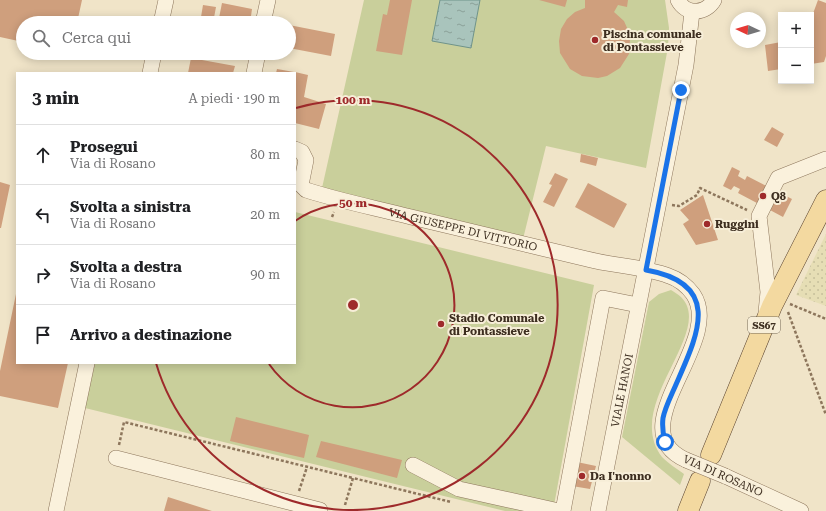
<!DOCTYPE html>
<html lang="it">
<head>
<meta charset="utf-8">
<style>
	:root { --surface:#fff; --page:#f2f2f2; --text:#202124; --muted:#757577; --line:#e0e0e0 }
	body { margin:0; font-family:"Roboto Serif",serif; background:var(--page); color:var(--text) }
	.controls { position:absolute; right:12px; top:12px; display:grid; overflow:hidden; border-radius:0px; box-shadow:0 2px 10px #0003 }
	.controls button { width:36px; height:36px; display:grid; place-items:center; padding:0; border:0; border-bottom:1px solid var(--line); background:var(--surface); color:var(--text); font:20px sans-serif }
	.compass { position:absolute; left:730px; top:12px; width:36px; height:36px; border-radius:50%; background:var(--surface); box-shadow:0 2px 10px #0003; rotate:274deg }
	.stop { position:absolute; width:12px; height:12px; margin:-9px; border:3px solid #1a73e8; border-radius:50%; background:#fff }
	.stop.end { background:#1a73e8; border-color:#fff; box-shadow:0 1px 4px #0008 }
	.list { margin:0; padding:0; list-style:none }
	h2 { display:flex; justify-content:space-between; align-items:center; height:52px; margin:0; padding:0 16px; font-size:17px }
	h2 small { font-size:13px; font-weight:400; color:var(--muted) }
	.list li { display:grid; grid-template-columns:26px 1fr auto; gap:12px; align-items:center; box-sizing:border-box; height:60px; padding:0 16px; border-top:1px solid var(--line) }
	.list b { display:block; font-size:15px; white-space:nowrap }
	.list p { margin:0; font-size:13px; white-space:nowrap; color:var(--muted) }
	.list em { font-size:13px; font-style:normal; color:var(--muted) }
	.icon { flex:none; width:22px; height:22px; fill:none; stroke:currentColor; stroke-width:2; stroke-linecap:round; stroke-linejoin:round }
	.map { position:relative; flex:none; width:826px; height:511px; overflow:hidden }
	.search { position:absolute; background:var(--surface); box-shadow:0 2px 10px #0003; left:16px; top:16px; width:280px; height:44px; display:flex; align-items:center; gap:10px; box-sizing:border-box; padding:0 14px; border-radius:22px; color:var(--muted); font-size:15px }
	.panel { position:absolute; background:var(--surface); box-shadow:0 2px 10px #0003; left:16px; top:72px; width:280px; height:292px; border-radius:0px }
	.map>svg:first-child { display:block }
</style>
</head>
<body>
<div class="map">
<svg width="826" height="511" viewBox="0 0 826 511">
	<defs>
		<pattern id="farmland-dots" width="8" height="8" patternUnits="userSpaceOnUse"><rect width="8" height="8" fill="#e6deb5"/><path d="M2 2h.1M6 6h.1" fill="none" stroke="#c6bf9b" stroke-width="1.8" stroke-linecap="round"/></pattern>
		<pattern id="water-ripples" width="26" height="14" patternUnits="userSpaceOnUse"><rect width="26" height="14" fill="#a9c4bc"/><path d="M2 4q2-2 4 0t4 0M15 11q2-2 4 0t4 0" fill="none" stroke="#8ba098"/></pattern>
	</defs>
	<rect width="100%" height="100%" fill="#f0e4c8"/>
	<path fill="url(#farmland-dots)" d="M826,234V306L796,295Z"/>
	<path fill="#c9cf9b" d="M364,0H665L669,28L668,47L646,168L546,146L523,239L322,188Z
		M295,212L594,285L553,511H505L85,408L95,363H295Z
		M671,290C674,292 678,294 681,297C716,332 622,405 662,457C668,463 677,469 684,474L680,485L622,437L649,302L659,294Z"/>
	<path fill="url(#water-ripples)" stroke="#6f938a" d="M440,0H480L471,48L432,41Z"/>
	<path fill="#cf9f7d" d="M0,0H82L77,23H23V42L0,37Z
		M390,0H412L402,55L376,51L383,14L387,15Z
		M539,0H567L565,7Z
		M585,0H628L627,7L618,5L614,12L624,21L628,30L630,39L629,54L620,68L607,76L598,78L582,76L570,69L560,53L559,41L561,29L567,19L575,12L585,8Z
		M818,0L826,3V56L824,62L811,64V19Z
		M222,3L252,9L250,23H218Z
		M203,5L216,7L213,23H200Z
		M289,25L335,34L331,56L289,48Z
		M781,42V69L768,71L765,45Z
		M191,58L235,66L233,73H188Z
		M277,69L294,72V73H276Z
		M295,72L308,75L304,97L326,104L319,129L295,123Z
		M772,127L784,134L777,147L764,140Z
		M581,154L598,158L596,166L580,162Z
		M732,167L740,171L738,176L745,180L747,176L792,199L783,217L738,193L740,189L734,186L731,190L723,186Z
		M555,173L568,179L554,207L543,202L552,185L549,184Z
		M0,182L10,185L1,228H0Z
		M588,183L627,204L614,228L575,207Z
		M703,195L718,240L696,245L683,224L689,220L680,210Z
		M16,294L17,363H68L58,408L0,396V371Z
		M236,417L309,435L304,458L230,441Z
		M321,441L402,460L397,478L316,457Z
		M577,462L596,466L590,489L572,486Z
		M168,497L212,511H164Z"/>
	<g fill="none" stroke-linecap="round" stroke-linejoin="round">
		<defs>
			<g id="minor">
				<path d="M678,0C686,16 706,14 714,0"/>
				<path d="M161,23L166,0"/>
				<path d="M263,23L268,0"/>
				<path d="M150,73L154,53"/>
				<path d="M254,73L258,53"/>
				<path id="s1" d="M295,149L302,152L306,160L301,185L306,190C340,201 376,208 411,217C469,231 528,245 587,259C613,266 643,266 669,276C678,279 687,286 693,294C726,342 617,429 686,460"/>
				<path d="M766,312L768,292L759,216L778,178L826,159"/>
				<path d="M116,458L320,510"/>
				<path d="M413,465L459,489L559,511"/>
				<path d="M725,476L801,511"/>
				<path d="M56,511L87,363"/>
				<path d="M563,511L603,298L638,305"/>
				<path id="s2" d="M598,511L686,65L692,12"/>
			</g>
			<path id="major" d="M711,455L772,306L826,200
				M688,511L700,481"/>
		</defs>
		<use href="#minor" stroke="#8d765c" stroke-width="16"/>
		<use href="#major" stroke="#5b4430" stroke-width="21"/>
		<path stroke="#8d765c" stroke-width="2.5" stroke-dasharray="3 2" stroke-linecap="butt" d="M672,205L679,206L697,195L700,188L747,210
			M332,217L334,212
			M790,304L826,319
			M788,312L826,415
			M119,445L124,422L353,478
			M299,491L307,467
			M345,505L353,478L451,502"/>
		<use href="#minor" stroke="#faf1dc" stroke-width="15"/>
		<use href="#major" stroke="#f3d9a0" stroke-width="20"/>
		<defs>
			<path id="minor-bridge" d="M686,460L725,476"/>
		</defs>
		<use href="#minor-bridge" stroke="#8d765c" stroke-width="16" stroke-linecap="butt"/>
		<use href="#minor-bridge" stroke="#faf1dc" stroke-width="15"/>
	</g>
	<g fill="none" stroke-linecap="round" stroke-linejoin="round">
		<path stroke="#1a73e8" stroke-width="5" d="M665,442C663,434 662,426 663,418C665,408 670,398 674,389C696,338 726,284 646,270L681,90"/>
	</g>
	<g fill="none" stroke="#9e2a2b" stroke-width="2">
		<path d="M295 221A102 102 0 1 1 269 364"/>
		<path d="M296 108A205 205 0 1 1 156 363"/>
	</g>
	<g fill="#9e2a2b" stroke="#f7eed8" stroke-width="1.5">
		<circle cx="595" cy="40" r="4"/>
		<circle cx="763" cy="196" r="4"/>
		<circle cx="707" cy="224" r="4"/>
		<circle cx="441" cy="324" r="4"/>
		<circle cx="582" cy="476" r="4"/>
	</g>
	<g text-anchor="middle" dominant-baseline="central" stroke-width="4" stroke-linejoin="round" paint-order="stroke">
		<rect fill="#f7eed8" stroke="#756857" stroke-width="1" x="748" y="317" width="32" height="16" rx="3"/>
		<g font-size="10" font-weight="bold" fill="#3d2e20">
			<text x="764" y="325">SS67</text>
		</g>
		<g font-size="11" font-weight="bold" fill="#3d2e20" stroke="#f7eed8" text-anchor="start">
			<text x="603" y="34">Piscina comunale<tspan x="603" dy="13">di Pontassieve</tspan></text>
			<text x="771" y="196">Q8</text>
			<text x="715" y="224">Ruggini</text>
			<text x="449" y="318">Stadio Comunale<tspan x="449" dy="13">di Pontassieve</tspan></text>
			<text x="590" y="476">Da I'nonno</text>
		</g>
		<g font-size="11" fill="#3d2e20" stroke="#f7eed8">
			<text stroke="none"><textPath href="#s1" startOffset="211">VIA GIUSEPPE DI VITTORIO</textPath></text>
			<text stroke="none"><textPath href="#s2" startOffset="123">VIALE HANOI</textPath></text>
			<text transform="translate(723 476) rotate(24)">VIA DI ROSANO</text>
		</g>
	</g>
	<circle cx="353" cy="305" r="6" fill="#9e2a2b" stroke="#f7eed8" stroke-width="2"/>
	<g font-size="12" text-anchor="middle" font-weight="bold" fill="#9e2a2b" stroke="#f7eed8" stroke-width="4" stroke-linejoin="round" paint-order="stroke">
		<text x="353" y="104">100 m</text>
		<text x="353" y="207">50 m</text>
	</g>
</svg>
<div class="controls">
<button>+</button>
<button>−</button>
</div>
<svg class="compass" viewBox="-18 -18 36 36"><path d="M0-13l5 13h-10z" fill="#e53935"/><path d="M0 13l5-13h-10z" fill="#757577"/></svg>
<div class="stop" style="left:665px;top:442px"></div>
<div class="stop end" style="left:681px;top:90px"></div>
<div class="search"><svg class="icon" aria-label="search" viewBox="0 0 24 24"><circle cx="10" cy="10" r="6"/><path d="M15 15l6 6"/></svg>Cerca qui</div>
<section class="panel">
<h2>3 min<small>A piedi · 190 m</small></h2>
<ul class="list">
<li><svg class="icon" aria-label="ahead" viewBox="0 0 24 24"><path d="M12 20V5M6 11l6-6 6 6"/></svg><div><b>Prosegui</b><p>Via di Rosano</p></div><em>80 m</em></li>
<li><svg class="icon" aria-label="left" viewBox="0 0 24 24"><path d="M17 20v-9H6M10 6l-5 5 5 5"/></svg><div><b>Svolta a sinistra</b><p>Via di Rosano</p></div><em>20 m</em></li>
<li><svg class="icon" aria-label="right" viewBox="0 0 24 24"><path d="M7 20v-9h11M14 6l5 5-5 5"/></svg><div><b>Svolta a destra</b><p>Via di Rosano</p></div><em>90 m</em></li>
<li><svg class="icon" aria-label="arrive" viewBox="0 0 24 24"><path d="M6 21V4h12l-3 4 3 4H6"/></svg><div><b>Arrivo a destinazione</b></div></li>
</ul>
</section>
</div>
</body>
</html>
